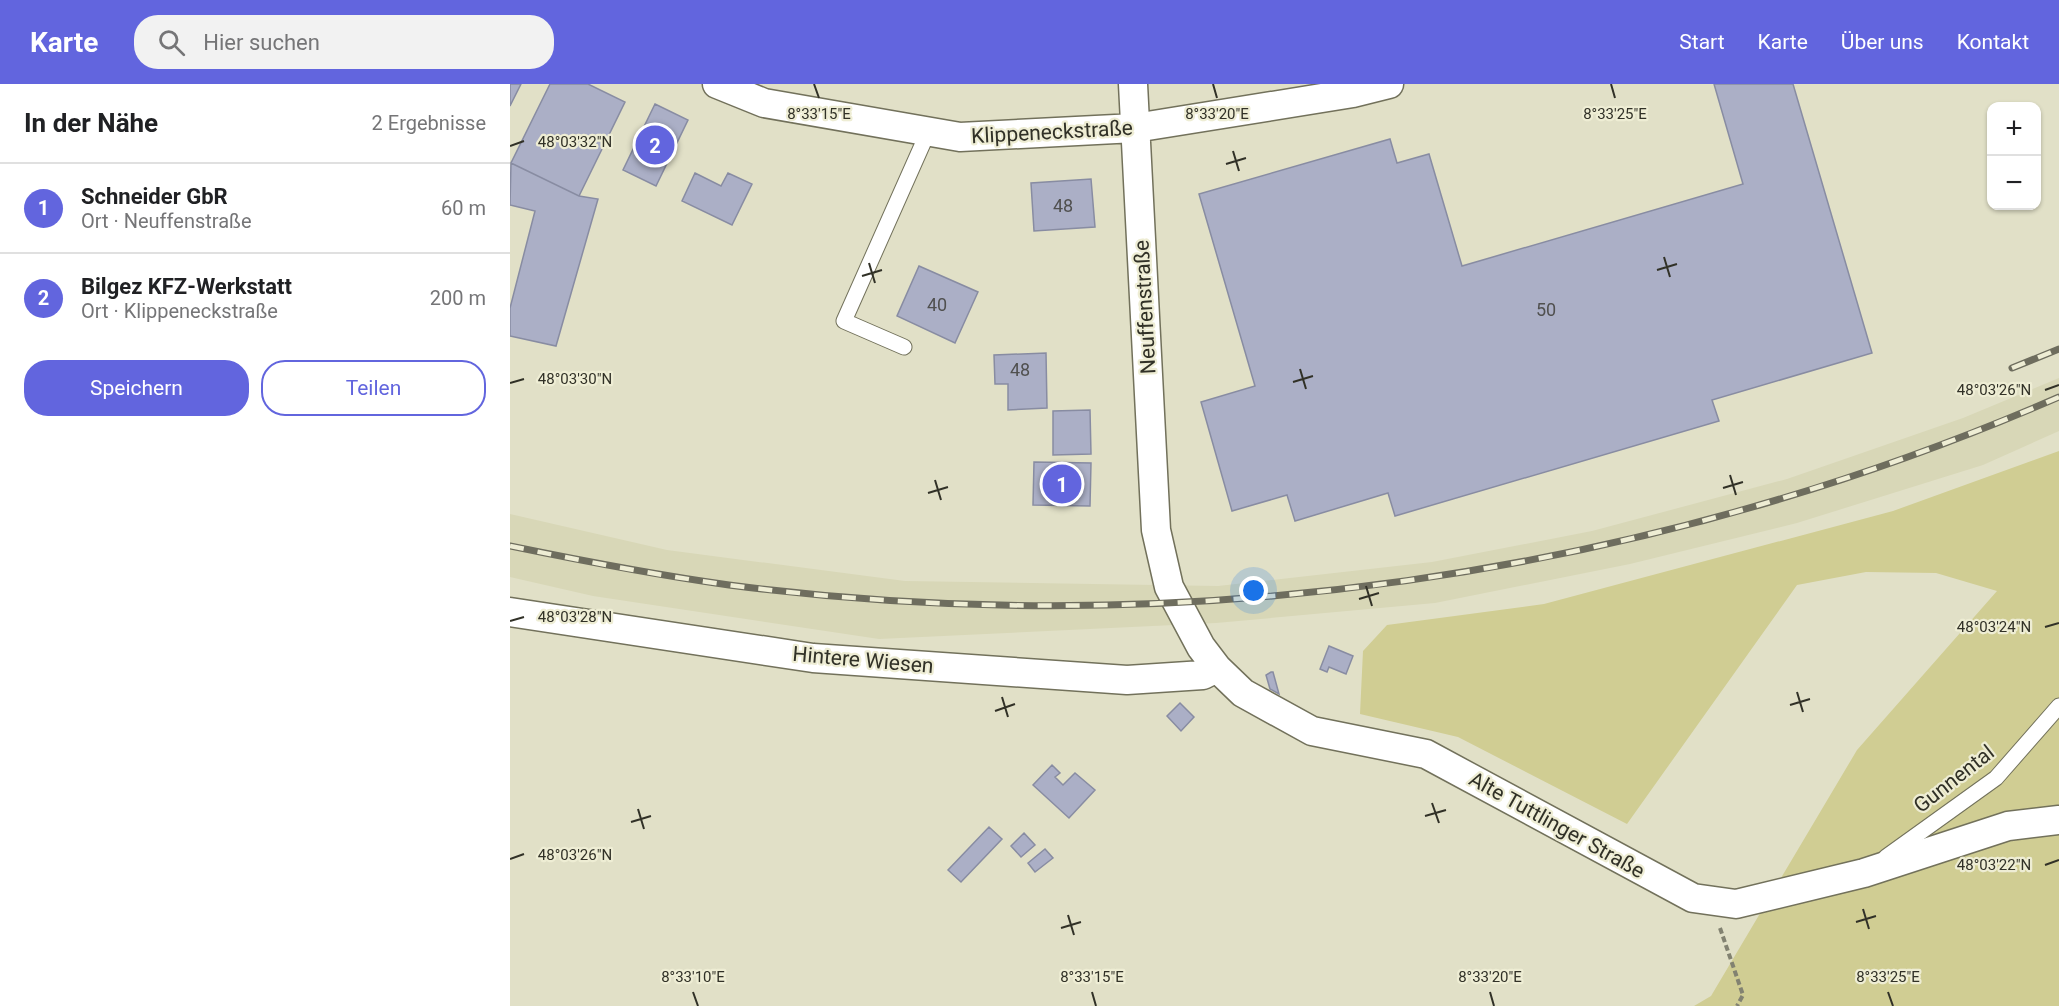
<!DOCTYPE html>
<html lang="de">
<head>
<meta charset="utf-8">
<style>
	:root { --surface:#fff; --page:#f2f2f2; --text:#202124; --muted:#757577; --line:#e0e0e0; --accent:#6265de }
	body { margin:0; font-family:Roboto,sans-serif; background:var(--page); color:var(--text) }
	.controls { position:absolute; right:18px; top:18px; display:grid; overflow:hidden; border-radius:12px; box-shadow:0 2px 4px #0004 }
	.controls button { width:54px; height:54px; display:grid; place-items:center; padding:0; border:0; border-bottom:2px solid var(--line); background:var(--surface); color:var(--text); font:30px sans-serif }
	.you { position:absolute; left:744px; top:507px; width:21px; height:21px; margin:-15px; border:4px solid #fff; border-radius:50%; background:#1a73e8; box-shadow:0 0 0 9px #1a73e833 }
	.badge { display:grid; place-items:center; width:39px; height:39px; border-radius:50%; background:var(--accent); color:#fff; font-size:20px; font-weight:700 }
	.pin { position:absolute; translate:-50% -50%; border:3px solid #fff; box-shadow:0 2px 6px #0006 }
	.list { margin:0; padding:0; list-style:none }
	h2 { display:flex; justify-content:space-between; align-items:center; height:78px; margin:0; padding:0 24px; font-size:26px }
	h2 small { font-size:20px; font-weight:400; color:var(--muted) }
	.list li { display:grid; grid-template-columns:39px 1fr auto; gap:18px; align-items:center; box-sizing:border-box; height:90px; padding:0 24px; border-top:2px solid var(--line) }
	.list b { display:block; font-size:22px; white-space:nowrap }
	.list p { margin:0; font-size:20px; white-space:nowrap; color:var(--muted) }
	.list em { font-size:20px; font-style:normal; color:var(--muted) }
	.actions { display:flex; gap:12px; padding:18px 24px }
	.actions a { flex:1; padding:14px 0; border:2px solid var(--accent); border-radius:24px; text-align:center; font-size:21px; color:var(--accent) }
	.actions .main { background:var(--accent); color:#fff }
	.icon { flex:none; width:33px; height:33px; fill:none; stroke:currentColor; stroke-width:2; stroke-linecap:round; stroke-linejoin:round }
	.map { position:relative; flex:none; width:1549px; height:922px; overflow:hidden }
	header { display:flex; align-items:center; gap:36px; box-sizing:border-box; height:84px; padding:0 30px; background:var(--accent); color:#fff }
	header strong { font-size:28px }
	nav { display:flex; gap:33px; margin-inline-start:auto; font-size:21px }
	.search { width:420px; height:54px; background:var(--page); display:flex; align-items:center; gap:15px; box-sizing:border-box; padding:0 21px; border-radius:24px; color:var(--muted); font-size:22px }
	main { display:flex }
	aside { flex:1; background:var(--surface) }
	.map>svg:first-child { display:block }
</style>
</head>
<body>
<header>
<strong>Karte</strong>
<div class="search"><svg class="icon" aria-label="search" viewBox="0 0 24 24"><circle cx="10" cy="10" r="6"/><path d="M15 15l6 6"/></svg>Hier suchen</div>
<nav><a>Start</a><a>Karte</a><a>Über uns</a><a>Kontakt</a></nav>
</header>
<main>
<aside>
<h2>In der Nähe<small>2 Ergebnisse</small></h2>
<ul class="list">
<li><span class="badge">1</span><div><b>Schneider GbR</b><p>Ort · Neuffenstraße</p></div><em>60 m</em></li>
<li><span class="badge">2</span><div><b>Bilgez KFZ-Werkstatt</b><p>Ort · Klippeneckstraße</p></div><em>200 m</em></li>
</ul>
<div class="actions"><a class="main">Speichern</a><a>Teilen</a></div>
</aside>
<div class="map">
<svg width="1549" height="922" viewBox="0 0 1549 922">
	<rect width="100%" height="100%" fill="#e1e0c7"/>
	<path fill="#d8d7b7" d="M1549,294V347L1473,381L1287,439L1120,480L925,519L706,539L369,555L83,512L0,493V430L157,466L395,497L708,502L922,478L1082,447L1277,395L1453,334Z"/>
	<path fill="#d0cd93" d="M1549,367V922H1184L1201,912L1347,666L1487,507L1426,489L1356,488L1287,501L1117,740L948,653L850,630L853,567L877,541L1034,520L1383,427Z"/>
	<path fill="#abafc6" stroke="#888ca2" stroke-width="1.5" d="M0,0H11L0,22Z
		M40,0H78L115,18L69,112L1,79Z
		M1204,0H1283L1362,269L1202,316L1209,337L885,432L878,409L785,437L777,411L722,427L691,318L745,302L689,110L880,55L887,79L919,70L952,182L1233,100Z
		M145,20L178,36L146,102L113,86Z
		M1,79L69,112L88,115L46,262L0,252V224L25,127L0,121Z
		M185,89L211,102L218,89L242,100L222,141L172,117Z
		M581,95L585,143L524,147L521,99Z
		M409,182L468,208L445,259L387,232Z
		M536,269L537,324L498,326V300H485L484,271Z
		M580,326L581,370L543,371V327Z
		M524,378L581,379L580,422L523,421Z
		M819,562L843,572L836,590L819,583L817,588L810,585Z
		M761,588H763L769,610L760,605L756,591Z
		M670,619L684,633L671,647L657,632Z
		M542,681L550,689L545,693L553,701L565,689L585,706L559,734L523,701Z
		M479,743L492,755L451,798L438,786Z
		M514,749L525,761L511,773L501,762Z
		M535,765L543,774L525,788L518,779Z"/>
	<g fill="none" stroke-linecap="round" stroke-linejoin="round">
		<defs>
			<path id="service" d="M394,263L334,237L418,48
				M1376,773L1486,694L1549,622"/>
			<path id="minor" d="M207,0L254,19L450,53L625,44L843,9L879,0
				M623,0L646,446L659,503L691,563L707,584L733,609L802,647L916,670L1183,814L1226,820L1354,789L1498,742L1549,736
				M0,528L303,574L617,596L693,591L707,584"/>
		</defs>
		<use href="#service" stroke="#72715b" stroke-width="17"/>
		<use href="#minor" stroke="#72715b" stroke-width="31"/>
		<path stroke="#828271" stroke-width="4" stroke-dasharray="6 3" stroke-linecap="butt" d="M1210,844L1233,911L1227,922"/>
		<use href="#service" stroke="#fff" stroke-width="15"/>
		<use href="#minor" stroke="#fff" stroke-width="28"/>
		<defs>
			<path id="rail" d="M1502,284L1549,265
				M0,462C73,477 146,491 219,501C670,559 1132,494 1549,313"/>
		</defs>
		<use href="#rail" stroke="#6e6d5e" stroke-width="7"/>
		<use href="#rail" stroke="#eeedd4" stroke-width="4.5" stroke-dasharray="14" stroke-linecap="butt"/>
	</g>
	<path fill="none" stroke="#313127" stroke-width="2" d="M304,0L309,14M703,0L707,14M1101,0L1105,14M0,62L14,57M723,67L729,87M716,80L736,74M1154,173L1160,193M359,179L365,199M1147,186L1167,180M352,192L372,186M790,285L796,305M783,298L803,292M0,299L14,295M1535,306L1549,301M1220,391L1226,411M425,396L431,416M1213,404L1233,398M418,409L438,403M856,502L862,522M849,515L869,509M0,537L14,533M1535,543L1549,539M1287,608L1293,628M492,613L498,633M1280,621L1300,615M485,627L505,620M922,719L929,739M128,725L134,745M915,732L936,726M121,738L141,732M0,775L14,770M1535,781L1549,776M1353,825L1359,845M558,831L564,851M1346,838L1366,832M551,844L571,838M183,908L188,922M582,908L586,922M980,908L984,922M1378,908L1383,922"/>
	<g text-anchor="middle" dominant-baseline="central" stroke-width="4.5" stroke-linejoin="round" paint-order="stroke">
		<g font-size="18" fill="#50504f">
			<text x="553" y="121">48</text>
			<text x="427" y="220">40</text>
			<text x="1036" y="225">50</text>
			<text x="510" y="285">48</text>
		</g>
		<g font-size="21" fill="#313127" stroke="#eeedd4">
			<text transform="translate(542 48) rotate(-3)">Klippeneckstraße</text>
			<text transform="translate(635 223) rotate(-93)">Neuffenstraße</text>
			<text transform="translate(353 576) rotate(5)">Hintere Wiesen</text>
			<text transform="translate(1444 695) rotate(-38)">Gunnental</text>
			<text transform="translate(1047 741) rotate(29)">Alte Tuttlinger Straße</text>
		</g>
	</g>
	<g font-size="15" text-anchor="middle" fill="#313127" stroke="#eeedd4" stroke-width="4.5" stroke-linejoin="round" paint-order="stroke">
		<text x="309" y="35">8°33'15"E</text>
		<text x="707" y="35">8°33'20"E</text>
		<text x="1105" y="35">8°33'25"E</text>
		<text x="65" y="63">48°03'32"N</text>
		<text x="65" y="300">48°03'30"N</text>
		<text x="1484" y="311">48°03'26"N</text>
		<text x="65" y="538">48°03'28"N</text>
		<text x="1484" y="548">48°03'24"N</text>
		<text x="65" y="776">48°03'26"N</text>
		<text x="1484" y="786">48°03'22"N</text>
		<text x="183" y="898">8°33'10"E</text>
		<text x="582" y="898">8°33'15"E</text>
		<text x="980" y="898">8°33'20"E</text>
		<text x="1378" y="898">8°33'25"E</text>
	</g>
</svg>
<div class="controls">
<button>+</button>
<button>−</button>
</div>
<div class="you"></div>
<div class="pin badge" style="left:552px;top:400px">1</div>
<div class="pin badge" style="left:145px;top:61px">2</div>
</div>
</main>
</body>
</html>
